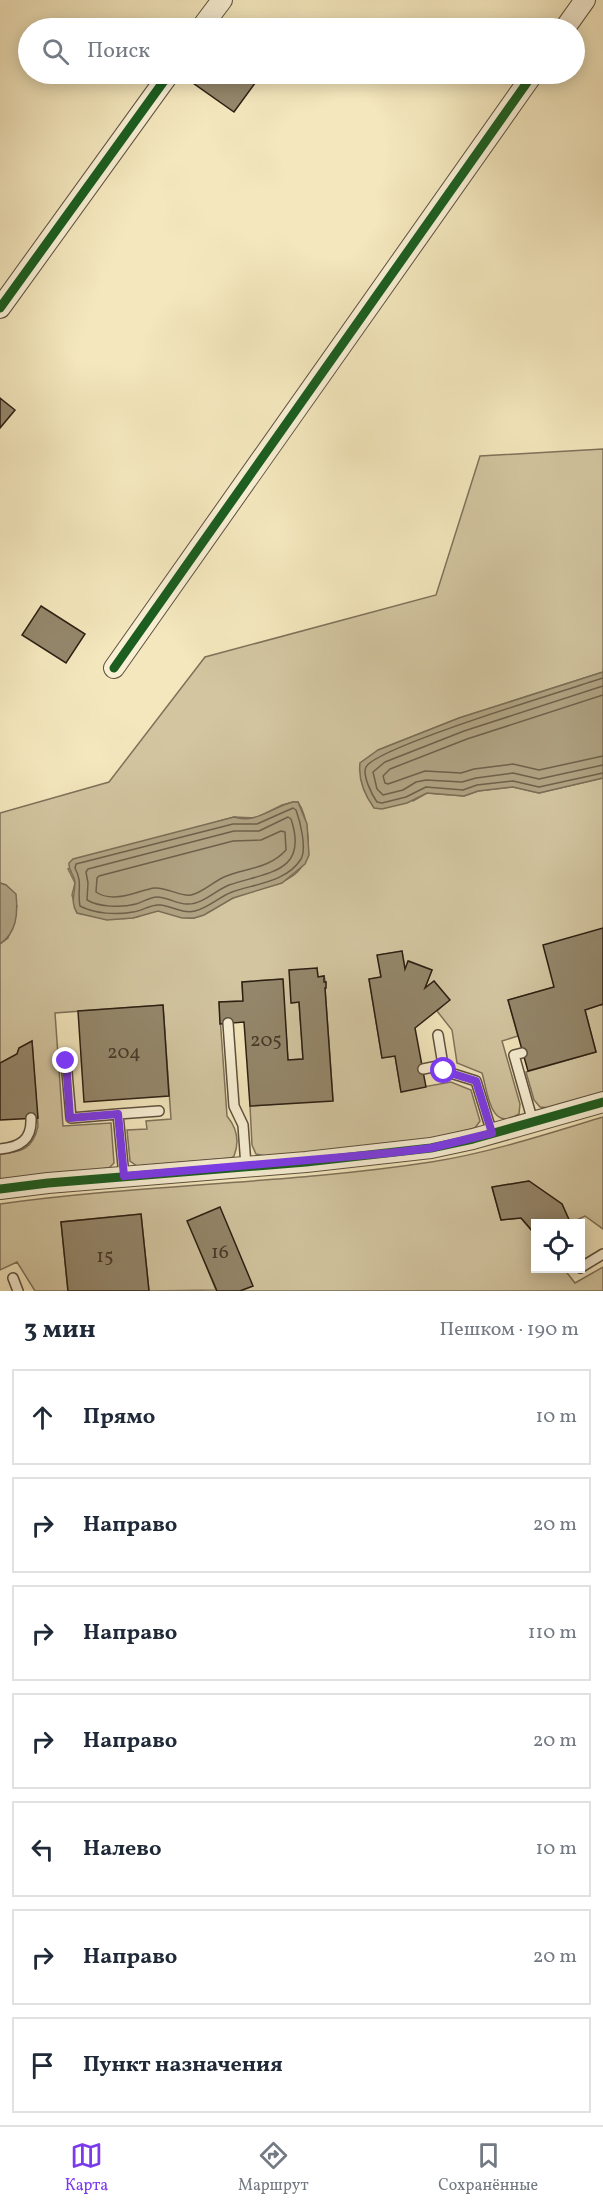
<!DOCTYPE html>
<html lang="ru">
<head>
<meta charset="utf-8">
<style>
	:root { --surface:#fff; --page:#f2f2f3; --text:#1f2937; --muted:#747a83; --line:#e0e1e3; --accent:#7c3aed }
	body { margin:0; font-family:Vollkorn,serif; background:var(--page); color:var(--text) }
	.controls { position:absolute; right:18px; bottom:18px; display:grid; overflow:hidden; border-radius:0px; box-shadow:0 3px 15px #0003 }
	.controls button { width:54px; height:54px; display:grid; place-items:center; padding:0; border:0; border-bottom:2px solid var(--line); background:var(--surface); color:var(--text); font:30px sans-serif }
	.stop { position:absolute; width:18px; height:18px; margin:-14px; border:4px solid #7c3aed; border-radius:50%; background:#fff }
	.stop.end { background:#7c3aed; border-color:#fff; box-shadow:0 2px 6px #0008 }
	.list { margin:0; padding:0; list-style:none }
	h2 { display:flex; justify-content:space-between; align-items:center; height:78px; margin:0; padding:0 24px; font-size:26px }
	h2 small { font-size:20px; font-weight:400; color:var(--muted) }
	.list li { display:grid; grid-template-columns:39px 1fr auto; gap:18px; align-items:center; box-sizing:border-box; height:96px; margin:0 12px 12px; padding:0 12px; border:2px solid var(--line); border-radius:0px }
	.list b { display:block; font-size:22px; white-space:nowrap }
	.list em { font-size:20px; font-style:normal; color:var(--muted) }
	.icon { flex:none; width:33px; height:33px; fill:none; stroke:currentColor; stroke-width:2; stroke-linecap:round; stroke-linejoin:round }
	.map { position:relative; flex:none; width:603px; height:1291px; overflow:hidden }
	.search { position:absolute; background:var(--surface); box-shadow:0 3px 15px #0003; left:18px; right:18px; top:18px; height:66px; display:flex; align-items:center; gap:15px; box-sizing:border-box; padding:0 21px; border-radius:33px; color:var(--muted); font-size:22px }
	.sheet { height:834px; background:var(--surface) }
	nav { display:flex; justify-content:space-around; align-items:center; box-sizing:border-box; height:84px; border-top:2px solid var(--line); background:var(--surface); font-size:16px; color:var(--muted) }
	nav a { display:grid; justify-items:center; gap:3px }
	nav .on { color:var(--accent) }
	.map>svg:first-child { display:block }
</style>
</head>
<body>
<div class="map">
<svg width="603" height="1291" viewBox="0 0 603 1291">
	<rect width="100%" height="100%" fill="#f4e7bd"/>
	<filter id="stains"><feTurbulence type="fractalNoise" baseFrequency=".00333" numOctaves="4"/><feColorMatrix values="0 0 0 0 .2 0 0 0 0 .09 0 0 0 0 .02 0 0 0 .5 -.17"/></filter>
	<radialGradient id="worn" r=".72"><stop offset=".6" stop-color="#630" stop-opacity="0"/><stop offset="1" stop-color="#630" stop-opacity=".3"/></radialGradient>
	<path fill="#d2c5a0" stroke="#7f725a" stroke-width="1.5" fill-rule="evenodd" d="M603,449V672L459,718L378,750L413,801L427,793L464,796L478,791L513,787L539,793L603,778V928L554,987L508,1000L518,1036L502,1041L520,1104L519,1114C490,1133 488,1093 482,1073L457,1063L452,1030L437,1011L449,1000L434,981L425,988L432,970L409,961L405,969L402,951L378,955L381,977L369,979L382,1058L395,1056L401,1091L451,1082L471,1090L480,1121L475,1128L430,1139L388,1145L266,1156L256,1154L252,1145L250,1106L333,1100L325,988L326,983L324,976L318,977L317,968L292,1003L299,1002L303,1059L288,1060L282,979L242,982L243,1001L219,1002L227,1116C236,1127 240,1141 234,1156L231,1158L137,1166L130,1161L127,1130L147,1129L146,1121L171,1119L163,1005L55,1013L63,1126L111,1123L114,1163L109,1168L0,1181V1154C22,1152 33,1149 38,1126L32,1041L19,1048L17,1054L0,1063V944L8,938L17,906L6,885L0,883V813L109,782L205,657L436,595L480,456ZM293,802H298C305,812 307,825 308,837C312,888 264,883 231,899C219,905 208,915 194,918C181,920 171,911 158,911C149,911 141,917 132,918C115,920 94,916 77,913L72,895L75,883L68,869L159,838L234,817L256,818L282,805Z
		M603,1004V1092L550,1108L540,1107L534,1100L526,1072L596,1052L585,1010Z
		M603,1117V1229L585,1216L570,1223L562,1204L529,1181L492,1187L501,1220L521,1218L535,1235L536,1268L564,1269L575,1283L603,1267V1291H240L252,1286L188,1221L216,1290L149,1291L141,1214L61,1222L68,1291H35L17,1262L0,1270V1204C143,1184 288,1184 431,1162C489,1153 547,1134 603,1117Z"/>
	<path fill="#b0a383" stroke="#7b6e56" stroke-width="1.5" d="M603,672V778L539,793L513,787L478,791L464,796L427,793L407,803L382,809L374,808C364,794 358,780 360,763L378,750L459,718Z
		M293,802H298L307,824L309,855L305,864L282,883L233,898L204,915L194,918H182L158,911L133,918L107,920L77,913C70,902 75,894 75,882C74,874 68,871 69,863L73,859L234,817C256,824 272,807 293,802Z
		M0,883L6,885L16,894C18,914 17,932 0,944Z"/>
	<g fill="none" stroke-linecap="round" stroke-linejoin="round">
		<path stroke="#6e614b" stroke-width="1.5" d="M603,678C570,689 376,747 366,767C362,775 372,795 377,802L382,803L406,797L426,787L463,790L477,785L513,781L539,787L603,773
			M603,686L464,731L385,762L373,772L377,789L383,795L403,790L416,782L426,780L462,782L476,778L513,773L539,779L603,765
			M603,695L467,739L390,769L383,776L385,783L388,784L425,771L461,773L474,769L513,764L539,770L603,756
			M293,808L296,810C300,821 307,848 301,859C287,882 254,884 232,892C219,897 208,908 195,911C182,914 172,906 160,905C150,904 143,911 133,912C117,915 95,914 80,906C77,890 83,883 75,868L76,864L233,824H257Z
			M288,817L291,819C309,873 267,872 229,885C216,890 203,904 188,904C178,905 168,897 157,897C150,897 143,902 136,904C121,908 99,907 87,900L88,883L86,872L88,869L234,831H259Z
			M281,831L285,832L286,850C269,869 245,868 224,877C213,882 202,893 191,895C181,897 167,887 154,888C136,891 114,904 96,892L97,878L99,876L233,841L261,840Z"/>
	</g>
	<path fill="#94876b" stroke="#2c1f13" stroke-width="1.5" d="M200,74H250L258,79L234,112L193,83Z
		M0,398L15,410L0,428Z
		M41,606L85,634L66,663L22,635Z
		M603,928V1004L585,1010L596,1052L528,1071L508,1000L554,987L543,945Z
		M402,951L405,969L408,961L432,970L425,988L434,981L450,1000L415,1028L426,1087L401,1092L395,1056L382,1058L369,979L381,977L377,955Z
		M317,968L318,977L324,976V982H326V988H325L333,1101L250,1106L244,1022L220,1024L219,1002L243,1001L242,982L283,979L288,1060L303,1059L299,1002L291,1003L289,970Z
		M163,1005L169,1096L84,1102L78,1011Z
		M32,1041L38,1118L0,1120V1063L17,1054L19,1048Z
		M529,1181L562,1204L571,1224H536V1235L521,1218L501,1220L492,1187Z
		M220,1207L253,1286L240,1291H217L187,1221Z
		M141,1214L149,1291H68L61,1222Z"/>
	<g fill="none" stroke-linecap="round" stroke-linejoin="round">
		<defs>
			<path id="lane" d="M228,1023L234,1106L243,1125L246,1166
				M438,1035L444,1071L476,1081L492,1133
				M522,1053L514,1055L533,1122
				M66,1061L71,1118L118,1114L124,1176
				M423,1069L443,1065
				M118,1114L159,1111
				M0,1149C20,1147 32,1140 31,1118
				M580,1268L603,1254
				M13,1278L18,1291"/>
			<path id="street" d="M201,28L222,0
				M565,28L585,0
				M0,308L169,74
				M114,668L533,74
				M0,1189L48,1183L306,1162L431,1148L473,1139L603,1102"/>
		</defs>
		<use href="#lane" stroke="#5e513e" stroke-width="12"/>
		<use href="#street" stroke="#5e513e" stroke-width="22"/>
		<use href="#lane" stroke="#f8efd4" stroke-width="9"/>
		<use href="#street" stroke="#f8efd4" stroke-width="20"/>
		<defs>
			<path id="cycleway" d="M0,308L169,74
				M114,668L533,74
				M0,1189L48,1183L306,1162L431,1148L473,1139L603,1102"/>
		</defs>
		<use href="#cycleway" stroke="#f8efd4" stroke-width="13"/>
		<use href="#cycleway" stroke="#1b5e20" stroke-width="9"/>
	</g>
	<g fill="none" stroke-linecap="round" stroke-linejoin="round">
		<path stroke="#7c3aed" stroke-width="8" d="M66,1061L70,1118L118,1114L124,1176L389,1153L431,1148L492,1133L476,1081L444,1071"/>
	</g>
	<g text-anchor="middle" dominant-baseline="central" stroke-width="4.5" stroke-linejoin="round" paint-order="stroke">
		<g font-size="20" fill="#463929">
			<text x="266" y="1041">205</text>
			<text x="124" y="1053">204</text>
			<text x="220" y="1253">16</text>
			<text x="105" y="1257">15</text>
		</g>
	</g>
	<rect width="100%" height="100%" filter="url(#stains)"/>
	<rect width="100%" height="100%" fill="url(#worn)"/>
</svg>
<div class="controls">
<button><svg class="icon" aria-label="locate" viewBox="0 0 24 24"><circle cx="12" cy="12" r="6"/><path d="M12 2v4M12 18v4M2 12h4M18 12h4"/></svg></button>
</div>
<div class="stop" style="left:444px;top:1071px"></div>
<div class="stop end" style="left:66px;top:1061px"></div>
<div class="search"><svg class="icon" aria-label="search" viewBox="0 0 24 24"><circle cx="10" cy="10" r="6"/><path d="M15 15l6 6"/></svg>Поиск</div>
</div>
<section class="sheet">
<h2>3 мин<small>Пешком · 190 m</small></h2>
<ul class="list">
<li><svg class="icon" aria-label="ahead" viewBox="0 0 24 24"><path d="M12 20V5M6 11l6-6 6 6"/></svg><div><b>Прямо</b></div><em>10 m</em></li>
<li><svg class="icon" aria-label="right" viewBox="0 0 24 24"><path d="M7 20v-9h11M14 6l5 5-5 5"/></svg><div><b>Направо</b></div><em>20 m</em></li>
<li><svg class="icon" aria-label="right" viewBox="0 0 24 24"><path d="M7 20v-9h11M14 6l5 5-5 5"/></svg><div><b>Направо</b></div><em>110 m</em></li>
<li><svg class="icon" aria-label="right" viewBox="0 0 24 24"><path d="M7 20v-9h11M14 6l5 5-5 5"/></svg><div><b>Направо</b></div><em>20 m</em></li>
<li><svg class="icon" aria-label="left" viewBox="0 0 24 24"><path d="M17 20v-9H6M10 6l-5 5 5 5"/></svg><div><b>Налево</b></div><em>10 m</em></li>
<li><svg class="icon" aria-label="right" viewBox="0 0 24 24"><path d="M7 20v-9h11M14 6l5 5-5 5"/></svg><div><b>Направо</b></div><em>20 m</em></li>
<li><svg class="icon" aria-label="arrive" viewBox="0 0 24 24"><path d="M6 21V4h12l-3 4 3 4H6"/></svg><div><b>Пункт назначения</b></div></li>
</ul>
</section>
<nav>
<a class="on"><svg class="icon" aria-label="map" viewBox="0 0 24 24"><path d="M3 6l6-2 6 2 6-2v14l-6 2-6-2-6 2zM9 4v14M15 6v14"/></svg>Карта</a>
<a><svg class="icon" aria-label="directions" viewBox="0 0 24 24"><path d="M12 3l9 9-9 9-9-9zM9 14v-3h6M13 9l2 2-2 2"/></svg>Маршрут</a>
<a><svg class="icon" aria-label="saved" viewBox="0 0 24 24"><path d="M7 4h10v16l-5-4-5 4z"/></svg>Сохранённые</a>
</nav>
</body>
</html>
